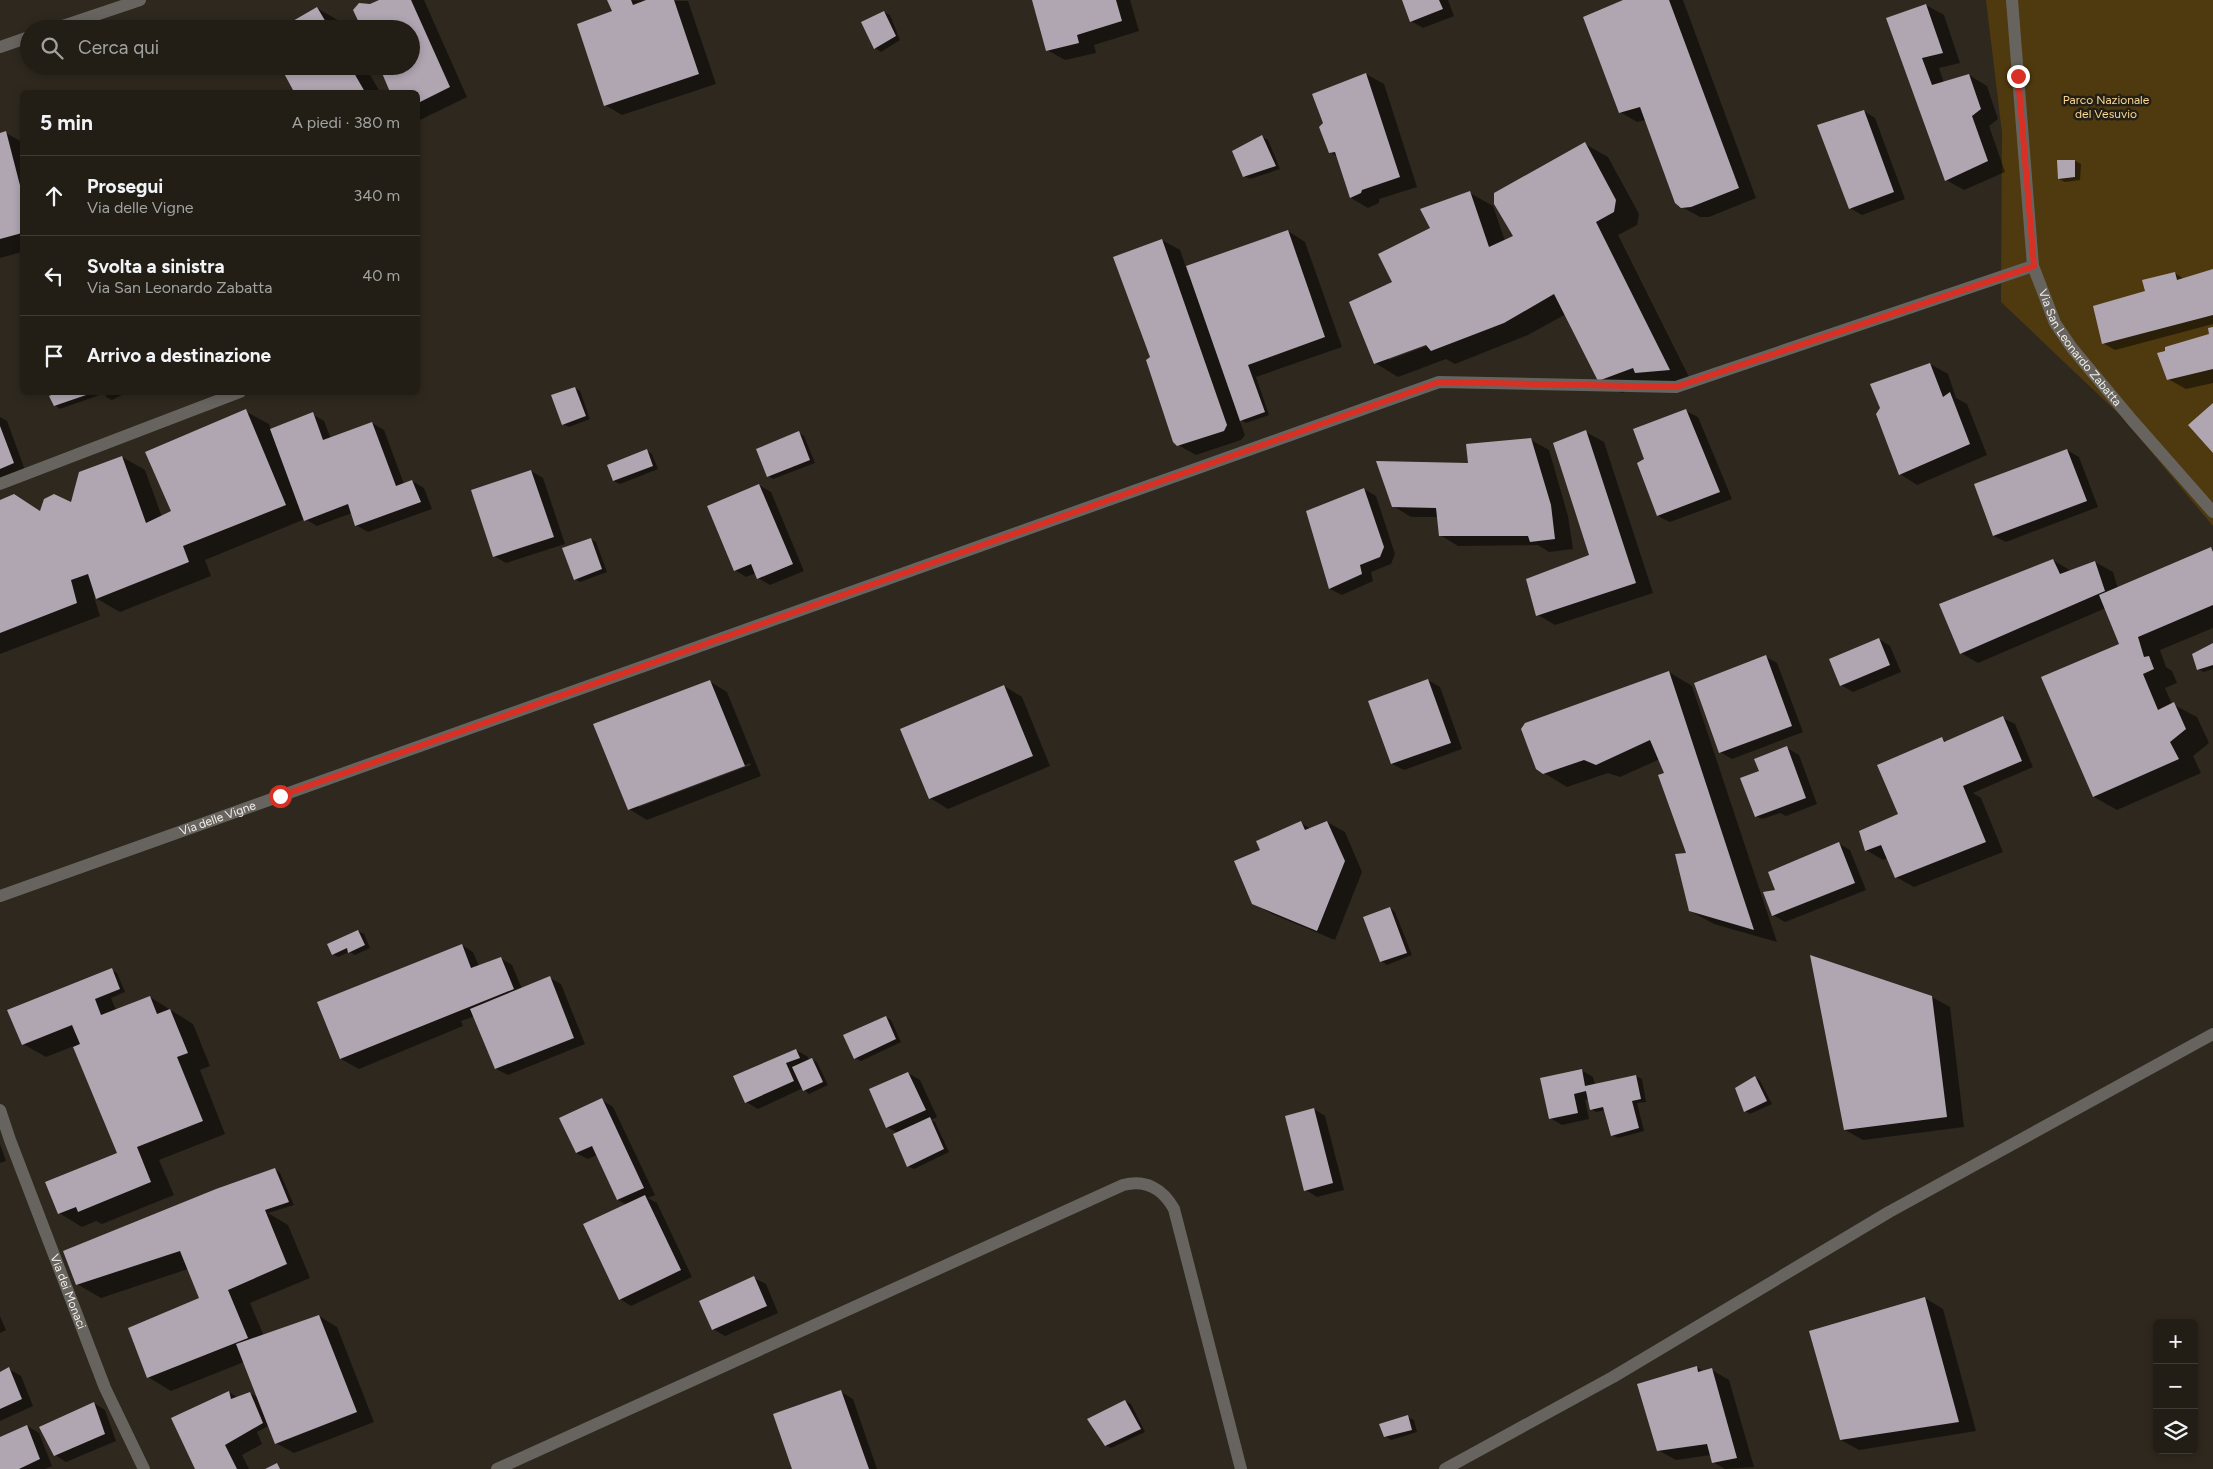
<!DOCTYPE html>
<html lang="it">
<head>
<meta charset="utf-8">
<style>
	:root { --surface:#221e16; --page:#2e2b23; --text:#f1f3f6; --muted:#a2a2a1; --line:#3f3c35 }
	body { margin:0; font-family:Figtree,sans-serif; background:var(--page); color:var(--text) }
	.controls { position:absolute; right:15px; bottom:15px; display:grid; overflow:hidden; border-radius:8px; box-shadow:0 2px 8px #0003 }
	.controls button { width:45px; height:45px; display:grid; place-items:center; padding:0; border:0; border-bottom:1px solid var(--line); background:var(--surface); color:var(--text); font:25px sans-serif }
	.stop { position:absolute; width:15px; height:15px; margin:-11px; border:4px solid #d93025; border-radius:50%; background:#fff }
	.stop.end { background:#d93025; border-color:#fff; box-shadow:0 1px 5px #0008 }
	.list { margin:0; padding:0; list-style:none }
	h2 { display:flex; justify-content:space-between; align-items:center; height:65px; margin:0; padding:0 20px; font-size:21px }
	h2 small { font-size:16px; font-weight:400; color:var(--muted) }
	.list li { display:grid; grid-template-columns:32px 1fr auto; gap:15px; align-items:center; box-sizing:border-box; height:80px; padding:0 20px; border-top:1px solid var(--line) }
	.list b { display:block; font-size:19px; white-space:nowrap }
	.list p { margin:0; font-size:16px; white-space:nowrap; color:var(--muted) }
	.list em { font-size:16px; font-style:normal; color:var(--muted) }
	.icon { flex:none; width:28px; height:28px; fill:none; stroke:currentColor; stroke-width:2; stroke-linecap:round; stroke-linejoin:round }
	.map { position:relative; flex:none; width:2213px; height:1469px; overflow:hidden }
	.search { position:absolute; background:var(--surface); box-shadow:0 2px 8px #0003; left:20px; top:20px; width:400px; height:55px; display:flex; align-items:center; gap:12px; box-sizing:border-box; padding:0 18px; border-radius:28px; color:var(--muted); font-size:19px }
	.panel { position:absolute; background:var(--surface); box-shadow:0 2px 8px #0003; left:20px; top:90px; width:400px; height:305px; border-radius:8px }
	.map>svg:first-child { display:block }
</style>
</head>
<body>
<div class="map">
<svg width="2213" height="1469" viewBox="0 0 2213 1469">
	<rect width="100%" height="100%" fill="#2e281e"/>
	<path fill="#4f3a0f" d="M1986,0H2213V526L2122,417L2001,302L2002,133Z"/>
	<path fill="#0007" fill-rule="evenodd" d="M382,0H424L467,97L418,121V92H392L380,66H411V29L370,6Z
		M609,0L688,1L716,84L622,115L605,105L614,12Z
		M1033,0H1130L1139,31L1094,45L1096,53L1065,60L1047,50Z
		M1403,0H1448L1454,16L1423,28L1411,21Z
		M1626,0H1683L1756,198L1709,217H1700L1682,207L1646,120L1637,122L1620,112Z
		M1926,5L1944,15L1960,63L1939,68L1944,83L1969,75L1987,86L1998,119L1989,126L2005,172L1964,190L1946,180L1887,19Z
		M317,8L341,22L344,29H282Z
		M884,12L890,15L900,40L881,52L875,48L862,23Z
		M281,66H365L380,92H290L295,91Z
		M1366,74L1384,84L1417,187L1379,199V203L1368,208L1351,198L1338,157L1330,152Z
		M1864,111L1875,118L1905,199L1862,215L1850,208L1819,126Z
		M6,133L22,142V252L0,258V134Z
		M1262,137L1268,140L1280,169L1250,179L1244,176Z
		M1585,144L1608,157L1639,214L1637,225L1618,235L1692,383L1653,382L1622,393L1599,380L1566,314L1528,335L1455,364L1446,359L1398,377L1375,363L1393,283L1432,228L1470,193L1493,206L1505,241L1515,237ZM1431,341L1432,344L1389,360V357Z
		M2058,161H2075L2081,164L2080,180L2065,182L2059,179Z
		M1288,231L1305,242L1342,347L1256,377L1269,415L1246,423L1239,419L1245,435L1241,440L1196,455L1178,445L1152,357L1162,240L1180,250L1189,276Z
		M2213,270V324L2115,350L2103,343L2147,292L2175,273L2184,279Z
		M2213,328V383L2186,389L2168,379L2210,335Z
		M1930,364L1948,374L1956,398L1967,404L1987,455L1917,485L1900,474Z
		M575,388L580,391L590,419L569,427L563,424Z
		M61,392H128L112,400L106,397L105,393L60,409L55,405Z
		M245,411L269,424L271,430L312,414L324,421L331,439L372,423L384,430L404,484L412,481L424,488L432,509L368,532L356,525L352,513L317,526L305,519L205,560L211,576L120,612L94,597L100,616L0,654V501L41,512L72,504L122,457L145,470L162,517L173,511Z
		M1686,411L1698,417L1732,499L1670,522L1658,516Z
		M0,417L7,421L25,470L0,479Z
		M1586,432L1604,442L1653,593L1555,625L1538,615L1591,555Z
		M799,433L804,436L815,463L773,479L768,476Z
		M1531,440L1549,450L1568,516L1573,549L1549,552L1538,545L1458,546L1440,535L1438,517H1411L1393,506L1469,464Z
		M2067,450L2079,457L2098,507L2006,542L1994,536L1975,484Z
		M647,451L652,454L658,469L620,484L614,481Z
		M531,471L543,478L565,544L506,563L494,556Z
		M759,485L771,492L804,571L770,585L758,578L756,573L746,577L735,570Z
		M1364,489L1376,496L1395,554L1391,564L1371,572L1373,581L1342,595L1330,589L1307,512Z
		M591,539L596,542L607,572L580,582L575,579Z
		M2211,549L2213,550V628L2160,650L2166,667L2172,671L2177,683L2165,688L2172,704L2197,717L2209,743L2193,756L2201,773L2117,810L2094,797L2042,678L2121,645L2106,608L1978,663L1961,653L2053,560L2071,571L2095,562L2113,572L2118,589Z
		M1879,639L1890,646L1901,672L1853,692L1841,685Z
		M2213,645V669L2204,672L2198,669Z
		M1766,657L1777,663L1803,732L1732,759L1720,752Z
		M1669,672L1692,686L1777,942L1714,924L1690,911L1687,854L1666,774L1660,759L1620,777L1608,773L1567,787L1544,773Z
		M1428,680L1440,687L1462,749L1404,770L1392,764Z
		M709,681L727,692L761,776L647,820L629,809ZM750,763L751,765L639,807V805Z
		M1004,686L1022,697L1050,766L948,809L930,798L902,729Z
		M2003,718L2015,724L2033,767L1973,793L1981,798L2003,852L1914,887L1896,877L1888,858L1883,860L1866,850L1899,815L1942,739L1947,742Z
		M1787,748L1799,755L1817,804L1786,816L1780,813L1762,819L1756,816Z
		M1327,822L1345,832L1362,872L1335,940L1272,914L1253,903L1262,850L1301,823L1311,829Z
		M1838,843L1850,850L1866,890L1785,922L1773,915L1777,891Z
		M1390,908L1395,912L1412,955L1387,965L1381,961Z
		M358,931L364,934L370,948L355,955L349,952L338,957L333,954Z
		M462,945L473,952L479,966L500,958L512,965L522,989L550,978L561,984L585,1044L508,1075L496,1069L475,1016L461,1021L463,1026L359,1069L341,1059L319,1003Z
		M112,970L117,973L125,992L111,998L116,1010L150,997L193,1024L210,1066L200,1070L225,1134L159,1160L174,1195L102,1224L96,1221L82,1227L59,1213L119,1154L74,1046L46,1057L23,1044Z
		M1932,997L1950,1007L1964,1127L1863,1140L1845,1130Z
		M886,1017L891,1020L901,1042L861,1061L855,1058Z
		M796,1050L808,1057L809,1060L812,1059L817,1062L828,1085L809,1094L803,1088L758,1109L746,1102Z
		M1581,1070L1593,1077L1595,1085L1636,1076L1642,1079L1646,1102L1637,1103L1644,1131L1618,1138L1612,1135L1605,1110L1596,1112L1591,1109L1589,1099L1585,1100L1589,1119L1562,1125L1550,1118Z
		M908,1073L920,1080L937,1117L931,1120L935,1122L949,1152L914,1169L908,1166L898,1133L887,1127Z
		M1755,1077L1760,1081L1772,1104L1750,1114L1745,1111Z
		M602,1100L613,1107L655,1195L648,1198L657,1203L692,1277L631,1306L620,1299L627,1205L618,1200L597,1155L588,1159L576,1153Z
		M1314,1109L1325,1116L1344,1190L1317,1197L1306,1190Z
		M0,1144L6,1161L0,1163Z
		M275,1169L280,1173L294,1205L268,1213L288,1225L310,1278L250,1303L264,1336L319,1316L337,1327L374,1422L294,1453L276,1443L268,1426L257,1432L262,1444L242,1455L249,1469H196L229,1392L238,1398L250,1393L259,1398L244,1362L171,1391L148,1377L200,1299L188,1269L101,1298L77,1284Z
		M754,1278L766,1284L778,1313L725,1336L713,1329Z
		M1925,1298L1943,1309L1976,1431L1859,1450L1841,1440Z
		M0,1316L6,1330L0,1333Z
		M1697,1367L1704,1372L1712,1370L1729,1380L1754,1467L1725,1469L1713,1462L1711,1455L1676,1460L1658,1450Z
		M9,1369L21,1376L33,1406L0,1421V1373Z
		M841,1392L853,1399L877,1469H793Z
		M1125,1401L1131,1404L1145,1432L1111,1448L1105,1445Z
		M94,1403L105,1410L116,1441L66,1462L55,1455Z
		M1408,1417L1414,1420L1417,1432L1391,1440L1385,1436Z
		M27,1426L39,1433L52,1466L45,1469H0V1438Z"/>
	<path fill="#b0a6b2" d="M379,0H411L450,87L418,103V92H390L379,66H411V29H362L353,10L359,3L370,4Z
		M607,0H631L633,5L646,0H674L699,74L604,106L577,24L612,11Z
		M1032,0H1116L1122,21L1077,35L1079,43L1046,51Z
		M1402,0H1439L1443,9L1410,22Z
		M1623,0H1669L1739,188L1691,207L1681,208L1675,203L1640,107L1619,113L1583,17Z
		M1926,4L1943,53L1922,58L1932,85L1969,74L1981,109L1972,116L1988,161L1945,181L1886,18Z
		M317,7L330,29H279Z
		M884,11L896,36L874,49L861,22Z
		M280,66H350L365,92H287L293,90Z
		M1366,73L1400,177L1362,190L1361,193L1350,198L1335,152L1329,153L1319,127L1323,123L1312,94Z
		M1864,110L1894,192L1849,209L1817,125Z
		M6,131L22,193V233L0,239V133Z
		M1262,135L1276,166L1243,177L1232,151Z
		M1585,142L1616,200L1614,212L1596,222L1670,370L1635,373L1633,368L1598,381L1554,294L1504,323L1431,351L1426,345L1374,364L1349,302L1392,282L1378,254L1430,228L1420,209L1470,191L1489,247L1513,236L1494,204V193Z
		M2057,160H2075V177L2058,179Z
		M1288,230L1325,337L1248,365L1265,412L1240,421L1186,266Z
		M1162,239L1227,425L1224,431L1177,446L1173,442L1146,360L1150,357L1113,257Z
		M2213,269V315L2102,344L2093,306L2145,291L2142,280L2175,272L2177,280Z
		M2213,327V369L2167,380L2157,353L2165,351V347L2209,334L2208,328Z
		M1930,363L1943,397L1950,392L1970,444L1899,475L1876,414L1880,408L1870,384Z
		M575,387L586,416L562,425L551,395Z
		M58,392H92V393L54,406L49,396Z
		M2213,403V453L2188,425Z
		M246,409L286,505L183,546L189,562L96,599L88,574L71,580L77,603L0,633V500L14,494L40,511L44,499L54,494L71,502L79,472L122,456L146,523L171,511L145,452Z
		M1686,409L1720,492L1657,516L1637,463L1644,459L1633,429Z
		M313,412L323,440L372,422L396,486L412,480L421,502L355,526L348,504L304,521L270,429Z
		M0,426L14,463L0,469Z
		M1586,430L1636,583L1536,616L1526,579L1589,555L1553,443Z
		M799,431L810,460L767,477L756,449Z
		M1531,438L1551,505L1555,539L1530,542L1528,536H1439L1436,508L1392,507L1376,461L1468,463L1466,444Z
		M647,449L653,466L613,481L607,465Z
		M2067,449L2087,501L1993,536L1974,484Z
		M531,470L554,537L493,557L471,490Z
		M759,484L793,564L757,579L751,564L734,571L707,506Z
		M1364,488L1384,547L1380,557L1360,565L1362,574L1329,589L1306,511Z
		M591,538L602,569L574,580L562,548Z
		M2211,547L2213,552V605L2138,637L2144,657L2149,656L2154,669L2143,674L2158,710L2174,702L2186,729L2170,742L2179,759L2093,797L2041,677L2119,644L2099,595Z
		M2053,559L2060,574L2095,561L2105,591L1960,654L1939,604Z
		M1879,638L1890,665L1840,686L1829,659Z
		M2213,643V665L2197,670L2192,654Z
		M1766,655L1792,726L1719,753L1694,683Z
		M1669,671L1754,930L1689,911L1675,854L1686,853L1658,775L1664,773L1650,740L1596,765L1584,760L1543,774L1536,769L1521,729L1525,723Z
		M1428,679L1451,743L1391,764L1368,701Z
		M710,680L745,766L628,810L593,724Z
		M1004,685L1033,756L929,799L900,729Z
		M2003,716L2022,761L1963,786L1986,842L1895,878L1881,845L1865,851L1859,831L1898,814L1877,765L1942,737L1944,742Z
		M1787,746L1806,798L1755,817L1740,778L1759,771L1754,759Z
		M1301,821L1305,830L1327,821L1345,861L1317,931L1252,904L1234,861L1260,850L1256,841Z
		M1839,842L1855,883L1772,916L1763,892L1775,890L1768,872Z
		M1390,907L1407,953L1380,962L1363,917Z
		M358,930L365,945L348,953L347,948L332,955L327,944Z
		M462,944L471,968L501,957L514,989L340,1059L317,1002Z
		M1810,955L1932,996L1947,1117L1844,1130Z
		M112,968L120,989L95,999L101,1015L150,996L157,1014L170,1009L188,1053L177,1057L203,1121L137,1147L151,1182L78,1212L76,1207L58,1214L45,1182L117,1153L73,1047L80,1044L72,1025L22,1045L7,1010Z
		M550,976L574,1038L495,1069L470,1009Z
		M886,1016L896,1039L854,1059L843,1035Z
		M796,1049L800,1058L786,1063L794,1081L745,1103L733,1076Z
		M812,1058L823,1082L803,1091L792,1067Z
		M1582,1069L1585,1086L1636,1075L1641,1099L1632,1101L1639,1128L1611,1136L1603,1107L1590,1110L1586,1091L1574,1094L1578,1113L1549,1119L1540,1078Z
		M908,1072L926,1110L886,1128L869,1089Z
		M1755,1076L1767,1101L1744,1112L1735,1088Z
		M602,1098L644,1188L617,1200L592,1146L576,1153L559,1118Z
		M1314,1108L1333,1183L1304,1191L1285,1116Z
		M930,1117L944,1149L907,1167L893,1134Z
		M275,1168L289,1202L265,1210L287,1264L228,1290L248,1338L147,1378L128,1328L199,1298L180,1251L76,1285L63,1251L216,1189Z
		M645,1195L681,1270L619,1300L583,1224Z
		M754,1276L767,1306L712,1330L699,1301Z
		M1925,1297L1959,1422L1840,1440L1809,1331Z
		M319,1315L357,1412L275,1444L236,1344Z
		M1697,1366L1698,1372L1712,1368L1737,1458L1712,1463L1707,1444L1657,1451L1637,1384Z
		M9,1367L22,1399L0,1409V1372Z
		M841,1390L869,1469H792L773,1414Z
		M229,1391L231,1399L250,1392L263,1423L225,1445L237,1469H195L171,1418Z
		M1125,1400L1141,1429L1105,1446L1087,1419Z
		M94,1402L105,1434L54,1456L39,1427Z
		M1408,1415L1412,1430L1384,1437L1379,1424Z
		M27,1425L40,1459L19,1469H0V1437Z
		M277,1463L280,1469H265Z"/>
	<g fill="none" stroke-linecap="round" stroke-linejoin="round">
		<g stroke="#67645f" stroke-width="12">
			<path d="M54,29L140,0"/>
			<path d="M0,47L29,37"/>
			<path d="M0,484L240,392"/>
			<path id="s1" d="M0,896L1439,382L1676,387L2033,266"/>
			<path id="s2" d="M0,1110L10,1140L105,1388L144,1469"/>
			<path d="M497,1469L1123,1185C1146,1179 1163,1189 1174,1209L1241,1469"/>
			<path d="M1445,1469L1613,1377L1889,1212L2213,1034"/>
		</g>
		<path stroke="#67645f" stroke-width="12" id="s3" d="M2012,0L2033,266L2055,323L2072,348L2132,420L2213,512"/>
	</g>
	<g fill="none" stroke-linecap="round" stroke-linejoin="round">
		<path stroke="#d93025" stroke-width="6" d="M280,796L1439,382L1676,387L2034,266L2018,76"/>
	</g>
	<g text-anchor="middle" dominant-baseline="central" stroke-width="5" stroke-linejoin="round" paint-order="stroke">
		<g font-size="12" fill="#f9d694" stroke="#241f14">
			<text x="2106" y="100">Parco Nazionale<tspan x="2106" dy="14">del Vesuvio</tspan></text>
		</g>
		<g font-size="12" fill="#f3efe8" stroke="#241f14">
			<text stroke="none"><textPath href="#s3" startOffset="362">Via San Leonardo Zabatta</textPath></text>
			<text stroke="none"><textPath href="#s1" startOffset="231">Via delle Vigne</textPath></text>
			<text stroke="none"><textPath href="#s2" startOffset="194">Via dei Monaci</textPath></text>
		</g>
	</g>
</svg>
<div class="controls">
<button>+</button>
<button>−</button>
<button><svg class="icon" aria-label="layers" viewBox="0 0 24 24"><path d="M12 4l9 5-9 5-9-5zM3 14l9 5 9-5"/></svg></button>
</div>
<div class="stop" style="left:280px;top:796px"></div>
<div class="stop end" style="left:2018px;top:76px"></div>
<div class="search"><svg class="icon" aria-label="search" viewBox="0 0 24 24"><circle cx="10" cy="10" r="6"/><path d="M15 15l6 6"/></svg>Cerca qui</div>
<section class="panel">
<h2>5 min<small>A piedi · 380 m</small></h2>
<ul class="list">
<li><svg class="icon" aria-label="ahead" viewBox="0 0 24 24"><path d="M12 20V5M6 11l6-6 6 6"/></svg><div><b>Prosegui</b><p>Via delle Vigne</p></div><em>340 m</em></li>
<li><svg class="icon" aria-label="left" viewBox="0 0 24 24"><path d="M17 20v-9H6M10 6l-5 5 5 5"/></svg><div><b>Svolta a sinistra</b><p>Via San Leonardo Zabatta</p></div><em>40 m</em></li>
<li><svg class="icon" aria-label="arrive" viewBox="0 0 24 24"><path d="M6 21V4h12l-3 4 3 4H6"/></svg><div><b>Arrivo a destinazione</b></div></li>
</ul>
</section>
</div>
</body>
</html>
